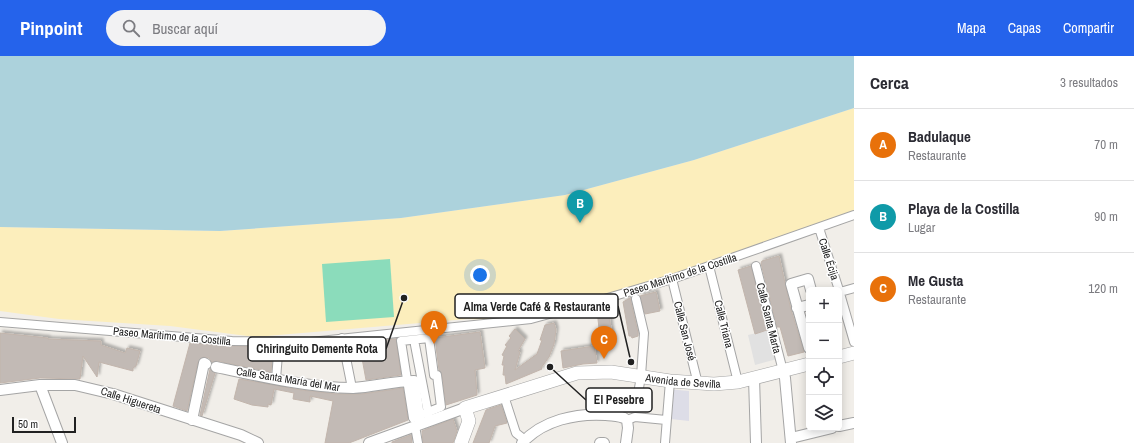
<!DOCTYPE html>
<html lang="es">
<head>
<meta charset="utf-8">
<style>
	:root { --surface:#fff; --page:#f2f2f3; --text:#2b2b33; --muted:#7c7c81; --line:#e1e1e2; --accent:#2563eb }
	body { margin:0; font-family:"Archivo Narrow",sans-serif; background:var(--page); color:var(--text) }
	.controls { position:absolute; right:12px; bottom:12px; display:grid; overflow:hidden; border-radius:6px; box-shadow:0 2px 10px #0003 }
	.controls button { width:36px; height:36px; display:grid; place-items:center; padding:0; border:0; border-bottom:1px solid var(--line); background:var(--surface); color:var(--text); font:20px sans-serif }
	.scale { position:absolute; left:12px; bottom:10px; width:64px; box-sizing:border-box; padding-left:4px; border:2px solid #212121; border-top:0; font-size:11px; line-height:14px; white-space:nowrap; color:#212121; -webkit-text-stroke:3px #fff; paint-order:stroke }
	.you { position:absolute; left:480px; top:219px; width:14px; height:14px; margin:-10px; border:3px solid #fff; border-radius:50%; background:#1a73e8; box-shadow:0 0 0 6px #1a73e833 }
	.badge { display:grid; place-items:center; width:26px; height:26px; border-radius:50%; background:var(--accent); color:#fff; font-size:13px; font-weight:700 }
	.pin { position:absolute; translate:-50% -33px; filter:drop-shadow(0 1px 2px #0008) }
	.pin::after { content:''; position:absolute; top:21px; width:14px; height:12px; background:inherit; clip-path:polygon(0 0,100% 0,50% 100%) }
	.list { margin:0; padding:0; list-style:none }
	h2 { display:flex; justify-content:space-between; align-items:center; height:52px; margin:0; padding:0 16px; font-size:17px }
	h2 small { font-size:13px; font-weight:400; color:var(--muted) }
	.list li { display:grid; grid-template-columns:26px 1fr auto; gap:12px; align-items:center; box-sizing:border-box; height:72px; padding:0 16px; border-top:1px solid var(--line) }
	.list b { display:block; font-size:15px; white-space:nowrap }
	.list p { margin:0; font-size:13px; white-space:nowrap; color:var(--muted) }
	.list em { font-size:13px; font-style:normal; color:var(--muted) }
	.icon { flex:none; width:22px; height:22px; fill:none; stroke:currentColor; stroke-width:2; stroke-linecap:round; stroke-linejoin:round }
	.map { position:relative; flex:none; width:854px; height:387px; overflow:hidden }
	header { display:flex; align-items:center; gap:24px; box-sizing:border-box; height:56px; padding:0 20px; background:var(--accent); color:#fff }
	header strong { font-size:19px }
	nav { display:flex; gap:22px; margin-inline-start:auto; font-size:14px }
	.search { width:280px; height:36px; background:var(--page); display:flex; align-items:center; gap:10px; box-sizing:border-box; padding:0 14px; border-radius:22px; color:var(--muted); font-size:15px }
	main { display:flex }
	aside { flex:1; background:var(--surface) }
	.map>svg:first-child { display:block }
</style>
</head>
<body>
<header>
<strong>Pinpoint</strong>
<div class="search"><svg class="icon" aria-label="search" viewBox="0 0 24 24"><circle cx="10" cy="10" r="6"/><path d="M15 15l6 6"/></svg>Buscar aquí</div>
<nav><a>Mapa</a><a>Capas</a><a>Compartir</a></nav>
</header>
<main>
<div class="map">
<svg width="854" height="387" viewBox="0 0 854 387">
	<defs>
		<filter id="shadow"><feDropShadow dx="2.5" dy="-2.5" stdDeviation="1" flood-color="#0004"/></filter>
	</defs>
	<rect width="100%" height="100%" fill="#f1eee9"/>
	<path fill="#fceebc" d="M854,52V157C769,186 685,218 598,241C552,254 515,266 467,263L255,281L170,270L59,263L0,255V171L220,175L401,162L565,139L694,104Z"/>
	<path fill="#8bdcbb" d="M390,203L394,261L326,266L322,208Z"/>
	<path fill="#e1e1e1" d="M770,274L777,303L755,309L748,279Z"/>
	<path fill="#dddde7" d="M667,333L689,335V365L662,362Z"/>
	<path fill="#acd2dc" d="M0,0H854V52L694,104L565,139L401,162L220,175L0,171Z"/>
	<path fill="#c2bab5" stroke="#c2b5ac" filter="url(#shadow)" d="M779,200L791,254L804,296L788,300L780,271H777L761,207L762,205Z
		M751,210L767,274L755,278L738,214Z
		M656,236L660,255L645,258L640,240Z
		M630,242L638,277V280L632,282L631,280H629L623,246Z
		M604,249L608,252L613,286H611V288L601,291L597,254L600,250Z
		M554,267L556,274L554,288L549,301L541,312L542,313L506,328L505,319H503L504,309H502L504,300L502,299L507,290L505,289L511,282L509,280L515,273L525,283L518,295L520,296L515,314L537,298L542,284H540L545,269Z
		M480,276L485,312L475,314L477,339L446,349L442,318L439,314L435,282Z
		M0,277L48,282V283L101,285V289L125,297L127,292L140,295L136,310L133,312V315L99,306L97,321L83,300L80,323L40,322L0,327Z
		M396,283L401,319L366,324L359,286Z
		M190,287L232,290L273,291L271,316L217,305L212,306L209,302L203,301L198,306L187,355L173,350Z
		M594,290L597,307L583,308L563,312L561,295Z
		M210,313L215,317L202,360L200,359Z
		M239,323L301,334L336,338H362L403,332L408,364L349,387H325L333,345L310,340V346L293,343L294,337L274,333L271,349L268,348V351L252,349L234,343Z
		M501,349L507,367L495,370L489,387H473L486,354Z
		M453,363L457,375L453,387H423L422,375Z
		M411,379L412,387H392V386Z"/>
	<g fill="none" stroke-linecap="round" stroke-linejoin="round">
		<defs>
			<path id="pedestrian" d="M819,172L839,234
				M709,210L738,326
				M756,210L783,315
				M672,223L698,328
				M839,234L854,286
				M840,236L854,232
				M0,266L232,285L310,286L531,263L594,246L672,223L854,159
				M342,282L352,332
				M429,282L434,319H437L441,351L413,362L401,285Z
				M415,289L429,362
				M276,323L279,286
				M504,340L516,377L525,384
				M636,350L641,320L644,277L636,243
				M627,364L635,361L666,364
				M415,370L418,387
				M665,387L670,325"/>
			<path id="minor" d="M797,252L809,249
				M809,292L791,228L808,223L811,234
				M216,311C258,320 311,332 353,332C374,331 393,325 414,325L420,368
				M783,315L785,322L791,387
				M754,322L756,387
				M40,329L62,387
				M0,334L40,329H75L113,338L241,379L258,387
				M192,364L204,307L206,308
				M839,370L854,367
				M791,382L832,372
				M369,387L465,352
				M522,387C543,364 576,357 606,359C614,360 621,359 627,364L628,372L626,387
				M600,387H604"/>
			<g id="tertiary">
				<path d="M839,301L854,297"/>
				<path id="s1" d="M461,387L469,365L465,352L577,317L611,316L670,325L714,328L738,326L809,308"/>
			</g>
		</defs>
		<use href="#pedestrian" stroke="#a5a5a5" stroke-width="10"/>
		<use href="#minor" stroke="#a5a5a5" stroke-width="12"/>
		<use href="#tertiary" stroke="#a5a5a5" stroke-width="14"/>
		<use href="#pedestrian" stroke="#fff" stroke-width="8"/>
		<use href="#minor" stroke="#fff" stroke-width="10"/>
		<use href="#tertiary" stroke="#fff" stroke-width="13"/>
	</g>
	<g text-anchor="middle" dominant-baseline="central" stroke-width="3" stroke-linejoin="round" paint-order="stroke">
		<g font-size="11" fill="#212121" stroke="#fff">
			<text transform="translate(829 203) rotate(72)">Calle Écija</text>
			<text transform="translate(680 219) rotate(-18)">Paseo Marítimo de la Costilla</text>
			<text transform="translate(769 262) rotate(76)">Calle Santa Marta</text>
			<text transform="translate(724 268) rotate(76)">Calle Triana</text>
			<text transform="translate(685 275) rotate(76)">Calle San José</text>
			<text transform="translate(172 280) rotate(5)">Paseo Marítimo de la Costilla</text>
			<text transform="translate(288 323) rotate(9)">Calle Santa María del Mar</text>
			<text stroke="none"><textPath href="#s1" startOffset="261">Avenida de Sevilla</textPath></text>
			<text transform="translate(131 344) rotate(18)">Calle Higuereta</text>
		</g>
	</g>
	<path fill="none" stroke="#212121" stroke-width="1.5" d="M631 306L618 250M404 242L386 293M550 311L586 344"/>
	<g fill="#212121" stroke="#fff" stroke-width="1.5">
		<circle cx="631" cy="306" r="4"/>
		<circle cx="404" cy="242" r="4"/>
		<circle cx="550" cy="311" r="4"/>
	</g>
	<g fill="#fff" stroke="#212121" stroke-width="1.5">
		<rect x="455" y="238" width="163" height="24" rx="4"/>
		<rect x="248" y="281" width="138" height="24" rx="4"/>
		<rect x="586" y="332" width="66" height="24" rx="4"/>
	</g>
	<g font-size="12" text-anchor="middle" font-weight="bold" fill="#212121">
		<text x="537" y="255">Alma Verde Café &amp; Restaurante</text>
		<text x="317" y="297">Chiringuito Demente Rota</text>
		<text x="619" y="348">El Pesebre</text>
	</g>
</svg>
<div class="controls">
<button>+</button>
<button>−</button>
<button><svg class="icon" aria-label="locate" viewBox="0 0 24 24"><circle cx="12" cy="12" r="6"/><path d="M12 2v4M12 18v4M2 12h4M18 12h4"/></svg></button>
<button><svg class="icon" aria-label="layers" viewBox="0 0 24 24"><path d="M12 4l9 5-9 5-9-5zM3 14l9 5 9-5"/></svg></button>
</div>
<div class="scale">50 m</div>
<div class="you"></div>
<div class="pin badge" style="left:434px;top:288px;background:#e8710a">A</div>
<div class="pin badge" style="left:580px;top:167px;background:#0f9aa8">B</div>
<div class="pin badge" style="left:604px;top:303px;background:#e8710a">C</div>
</div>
<aside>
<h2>Cerca<small>3 resultados</small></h2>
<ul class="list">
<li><span class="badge" style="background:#e8710a">A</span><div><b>Badulaque</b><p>Restaurante</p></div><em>70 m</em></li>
<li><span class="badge" style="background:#0f9aa8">B</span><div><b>Playa de la Costilla</b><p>Lugar</p></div><em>90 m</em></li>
<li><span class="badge" style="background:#e8710a">C</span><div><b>Me Gusta</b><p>Restaurante</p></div><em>120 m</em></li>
</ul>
</aside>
</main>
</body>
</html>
